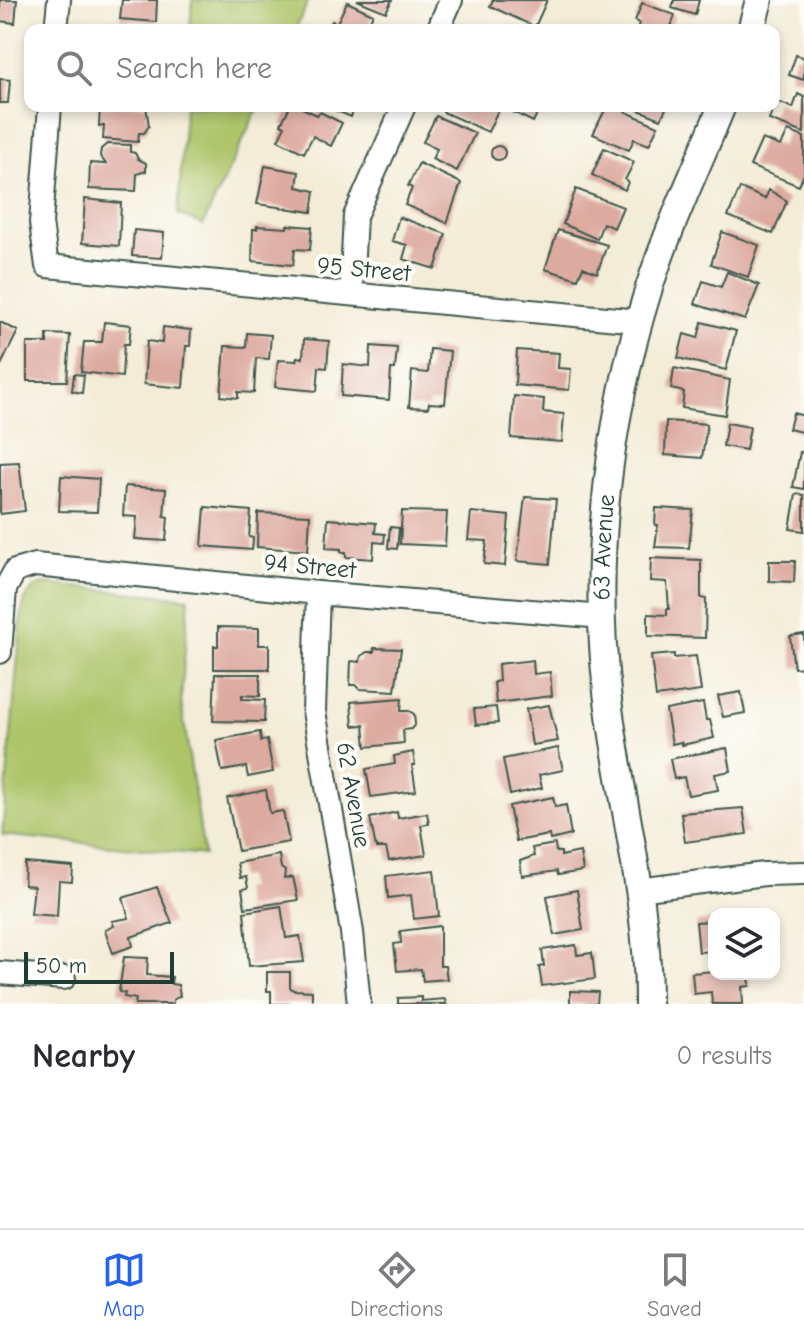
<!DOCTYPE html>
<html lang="en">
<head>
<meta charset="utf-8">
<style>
	:root { --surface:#fff; --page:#f7f7f7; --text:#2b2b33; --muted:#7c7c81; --line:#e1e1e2; --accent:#2563eb }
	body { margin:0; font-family:"Comic Neue",sans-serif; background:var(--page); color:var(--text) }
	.controls { position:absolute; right:24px; bottom:24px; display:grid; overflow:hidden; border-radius:16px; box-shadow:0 4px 12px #0003 }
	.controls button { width:72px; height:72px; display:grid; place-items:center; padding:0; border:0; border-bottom:2px solid var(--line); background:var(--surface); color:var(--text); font:40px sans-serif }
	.scale { position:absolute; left:24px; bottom:20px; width:150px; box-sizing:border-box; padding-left:8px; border:4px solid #1f3d34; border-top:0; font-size:22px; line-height:28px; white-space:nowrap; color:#1f3d34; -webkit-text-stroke:6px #fdfcf7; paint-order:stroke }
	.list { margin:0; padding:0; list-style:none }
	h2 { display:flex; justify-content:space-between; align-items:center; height:104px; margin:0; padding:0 32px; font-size:34px }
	h2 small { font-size:26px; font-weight:400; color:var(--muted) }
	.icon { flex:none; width:44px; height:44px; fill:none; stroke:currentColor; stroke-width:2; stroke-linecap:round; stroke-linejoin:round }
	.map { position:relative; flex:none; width:804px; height:1004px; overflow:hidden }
	.search { position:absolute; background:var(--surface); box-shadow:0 4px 12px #0003; left:24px; right:24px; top:24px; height:88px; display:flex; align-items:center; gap:20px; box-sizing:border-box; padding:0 28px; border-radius:16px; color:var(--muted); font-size:30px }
	.sheet { height:224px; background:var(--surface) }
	nav { display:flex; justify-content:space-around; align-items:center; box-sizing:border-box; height:112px; border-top:2px solid var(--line); background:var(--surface); font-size:22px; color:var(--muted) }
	nav a { display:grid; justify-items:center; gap:4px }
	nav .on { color:var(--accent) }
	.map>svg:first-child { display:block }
</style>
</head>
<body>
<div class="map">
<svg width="804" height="1004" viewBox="0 0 804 1004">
	<rect width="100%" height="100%" fill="#fdfcf7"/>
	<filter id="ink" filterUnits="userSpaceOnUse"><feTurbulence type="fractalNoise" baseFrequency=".0125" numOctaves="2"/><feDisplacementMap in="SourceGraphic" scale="16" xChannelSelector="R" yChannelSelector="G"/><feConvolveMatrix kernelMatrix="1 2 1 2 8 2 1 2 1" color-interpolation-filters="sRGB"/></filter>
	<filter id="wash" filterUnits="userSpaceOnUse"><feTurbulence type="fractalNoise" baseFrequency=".006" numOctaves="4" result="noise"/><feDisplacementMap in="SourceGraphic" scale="32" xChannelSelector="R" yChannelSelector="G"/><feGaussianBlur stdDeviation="1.8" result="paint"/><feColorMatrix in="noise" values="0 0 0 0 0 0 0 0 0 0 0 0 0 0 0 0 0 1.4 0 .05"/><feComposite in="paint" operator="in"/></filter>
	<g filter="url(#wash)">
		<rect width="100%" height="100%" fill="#f3ecd7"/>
		<path fill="#adc469" stroke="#66804e" stroke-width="2" d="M192,0H309L295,30H190Z
			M185,106H259L203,225L178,214Z
			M42,584L189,598L181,701L204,855L2,835L22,611C25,597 29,590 42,584Z"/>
		<g id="blocks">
			<path fill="#ddaaa0" d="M0,0H17L15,23L0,21Z
				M122,0H157L156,22L120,19Z
				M357,0H392L386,12Z
				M493,0H547L535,27L490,6Z
				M674,0H699L695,15L672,8Z
				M347,2L373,14L367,28L372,30H328L332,21L337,23Z
				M642,3L675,15L671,27L679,30H637L639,23L635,21Z
				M796,55L804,58V80L789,75Z
				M0,79L10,80L8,103H0Z
				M798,94L804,97V133L769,120L776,101L793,108Z
				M100,106H146L149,126L144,133H139L138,142L103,139L104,126H99Z
				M290,106H298L317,115L320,112L342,123L331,146L313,136L304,153L278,140L285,126L281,124Z
				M325,106H355L351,117Z
				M446,106H500L488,132L443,112Z
				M516,106H541L533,122L513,112Z
				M607,106H613L658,126L649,145L634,139L629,150L593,134Z
				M637,106H667L661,119L636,109Z
				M436,116L475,133L457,171L432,159L437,149L423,142Z
				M788,131L804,137V174L799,186L750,166L762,139L781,146Z
				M107,144L130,145V152L135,153L138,159L146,163V171L137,174L136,191L89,189L90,163L106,164L100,156L101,149Z
				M491 153a7 7 0 1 1 14 0a7 7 0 1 1-14 0Z
				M604,148L634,162L625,180L628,182L625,190L592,175Z
				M419,163L461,183L447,223L405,205L412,188L408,186Z
				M265,166L299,172L297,187L315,191L312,212L257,204Z
				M740,188L765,199L769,190L787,201L773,234L728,216Z
				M576,189L623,207L614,228L603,223L597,239L563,224Z
				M85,199L121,203L119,246L82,243Z
				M399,217L446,234L435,269L403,259L407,245L392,241Z
				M287,225L312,227L310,250L295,249L293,265L252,261L253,229H257V226L287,228Z
				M134,230L164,233L162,258L132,256Z
				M558,230L607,245L597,273L583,267L578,279L545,269Z
				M722,232L759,245L748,277L711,264Z
				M727,272L759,285L745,320L695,304L703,281L721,287Z
				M0,322L18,331L0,367Z
				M104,322L131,325L129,344H124L122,377L81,372L84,342H102Z
				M702,322L736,331L726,370L678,358L684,334L698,338Z
				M163,327L191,330L190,346H186L183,388L144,384L147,341L162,343Z
				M247,333L271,335L269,359L256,358L254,393L238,392V398L221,396L225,346L246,347Z
				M47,334L70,335L67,381H27V343H47Z
				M304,339L329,341L327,368L319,367L317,391L275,387L278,360L296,361L297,357L303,358Z
				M371,346L397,348L395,369H391L389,400L341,396L343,364L370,367Z
				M430,349L450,351L445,404L429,403L428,408L409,407L412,371L428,373Z
				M517,350L559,353L558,368L571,369L569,390L515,385Z
				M674,368L730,380L725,415L682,408L684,392L671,389Z
				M74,374L84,375L82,393L72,391Z
				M514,396L544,399L543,412L564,414L562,442L511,438Z
				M793,413L804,416L801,432L789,429Z
				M666,421L707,424L702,458L665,455Z
				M727,423L750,427L746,450L723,446Z
				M800,452L804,453V489L793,487Z
				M19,462L25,511L0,514V463Z
				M61,476L99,479L97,512L59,511Z
				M125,486L166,489L164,516L168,517L166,541L135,539L137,517L123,516Z
				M796,494L804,495V531L790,529Z
				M525,497L556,499L550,564L517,561Z
				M205,507L251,511L249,537L253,538L252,550L202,546Z
				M656,508L693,510L689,548L655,547L658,525H655Z
				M402,511L447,512L445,546L400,544Z
				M471,512L509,516L505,566L484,564L487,541L468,540Z
				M258,513L310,515L308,551L257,547Z
				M328,519L376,523L375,533L385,534L384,543L374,542L373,559L346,557V552H341V549L326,548Z
				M390,527L399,528L397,549L388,548Z
				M651,558L701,560V598L706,599L705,638L648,636V614L667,615V609H669L667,582L650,581Z
				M769,561H795L794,582L769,581Z
				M218,627L259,628V645H269V669H214V646H218Z
				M804,634V667L794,668L790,636Z
				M374,648L401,649L395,691L360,689L356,685H350L351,661L360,662L361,656L367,652H374Z
				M674,654V658L696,656L701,691L656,697L651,656Z
				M533,660L534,674L550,672L552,696L496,703L494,682L499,681L498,664Z
				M215,674H260V696L242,695V699L265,700L264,722L213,721Z
				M741,692L745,713L723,717L718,696Z
				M402,698L401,711H409L414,714L415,724L411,729L403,730L404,743L366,747L364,725L353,726L351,702Z
				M703,703L706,720H710L714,738L682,745L681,742L672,744L666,710Z
				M549,705L558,741L532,745L526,709Z
				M496,707L498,723L476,725L474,709Z
				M260,732L261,741L267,740L273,772L248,777L246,767L222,771L216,740Z
				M558,748L563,770L539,775L542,788L510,795L503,759Z
				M727,748L731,771L715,774L718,790L688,795L684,777L674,779L670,759Z
				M413,752L415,765H412L416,791L371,797L366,769L395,764L394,756Z
				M266,790L270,813L283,811L289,842L238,851L227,798Z
				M553,797L555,807L566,805L571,835L550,840L549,835L516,841L509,806Z
				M743,808L747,834L685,842L681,813Z
				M397,812L398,818L427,813L429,824L421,825L426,855L389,861L386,848H376L370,818Z
				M555,844L556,852H561V856L580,852L583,871L558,875L557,871L522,876L520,861L534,856L532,848Z
				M279,855L281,868L285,871L284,879L293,877L298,900L245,908L242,889L248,888L246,877L240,878L237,863Z
				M25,863L73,867L72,882L59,881L57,916L31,914L34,886L24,885Z
				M434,870L439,916L414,919L411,895L388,898L386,876Z
				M157,887L172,923L131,937L133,946L113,953L105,930L114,926L112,921L129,918L123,898Z
				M577,890L583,930L554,935L547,896Z
				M281,906L286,938L300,936L304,962L249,966L244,912Z
				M714,921V951L699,952L696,922Z
				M440,926V966H445L447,979L423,981L421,969L397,971L394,944L401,943L400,931Z
				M576,945L577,955L592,953L595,979L542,986L539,967L544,966L542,950Z
				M124,957L148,958L147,975L172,977L171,984L178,985L180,996L173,1000V1004H135L136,999L124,997L125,993L119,992Z
				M714,971V974H749L750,986L742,987L743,1004H712L711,992L694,994L692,973Z
				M267,972H290V987L293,990L312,991V1004H271V991H267Z
				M570,991L598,992L597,1004H570Z
				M421,997V1001L445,999L446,1004H398V998Z"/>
		</g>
	</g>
	<g filter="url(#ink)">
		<use href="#blocks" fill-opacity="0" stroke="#3f574c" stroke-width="2"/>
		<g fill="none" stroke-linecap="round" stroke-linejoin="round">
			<defs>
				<path id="minor" d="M56,30L59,0
					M438,30L451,0
					M50,106L41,223L47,266L639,321
					M351,294L355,216L404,106
					M318,593L314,711L352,932L359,1004
					M0,652L5,589L15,571L35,565L318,593L603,617
					M638,890L765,874L804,873
					M0,973L64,978"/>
				<g id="tertiary">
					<path d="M751,30L759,0"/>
					<path id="s1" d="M648,1004C649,899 619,796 607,692C592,559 608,419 648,291C668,228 697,167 722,106"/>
				</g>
			</defs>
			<use href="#minor" stroke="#3f574c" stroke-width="26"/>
			<use href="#tertiary" stroke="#3f574c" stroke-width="30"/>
			<use href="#minor" stroke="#fff" stroke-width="22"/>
			<use href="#tertiary" stroke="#fff" stroke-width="26"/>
		</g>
	</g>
	<g text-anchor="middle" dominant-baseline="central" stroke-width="8" stroke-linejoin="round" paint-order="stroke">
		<g font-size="24" fill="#1f3d34" stroke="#fdfcf7">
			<text transform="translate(364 269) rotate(5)">95 Street</text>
			<text stroke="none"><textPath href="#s1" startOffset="460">63 Avenue</textPath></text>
			<text transform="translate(310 566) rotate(5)">94 Street</text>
			<text transform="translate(354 795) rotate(80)">62 Avenue</text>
		</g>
	</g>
</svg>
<div class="controls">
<button><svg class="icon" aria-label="layers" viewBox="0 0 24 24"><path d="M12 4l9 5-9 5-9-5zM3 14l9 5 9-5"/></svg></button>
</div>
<div class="scale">50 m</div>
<div class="search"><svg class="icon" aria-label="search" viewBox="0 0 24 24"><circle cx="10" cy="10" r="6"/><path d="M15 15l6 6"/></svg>Search here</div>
</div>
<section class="sheet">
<h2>Nearby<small>0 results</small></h2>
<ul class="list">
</ul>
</section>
<nav>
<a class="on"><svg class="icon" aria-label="map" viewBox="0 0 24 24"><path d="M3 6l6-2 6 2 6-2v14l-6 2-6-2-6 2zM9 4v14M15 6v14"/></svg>Map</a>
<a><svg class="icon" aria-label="directions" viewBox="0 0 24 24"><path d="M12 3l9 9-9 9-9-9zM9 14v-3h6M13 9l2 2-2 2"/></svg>Directions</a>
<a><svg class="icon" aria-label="saved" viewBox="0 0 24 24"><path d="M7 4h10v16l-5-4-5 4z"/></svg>Saved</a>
</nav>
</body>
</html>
